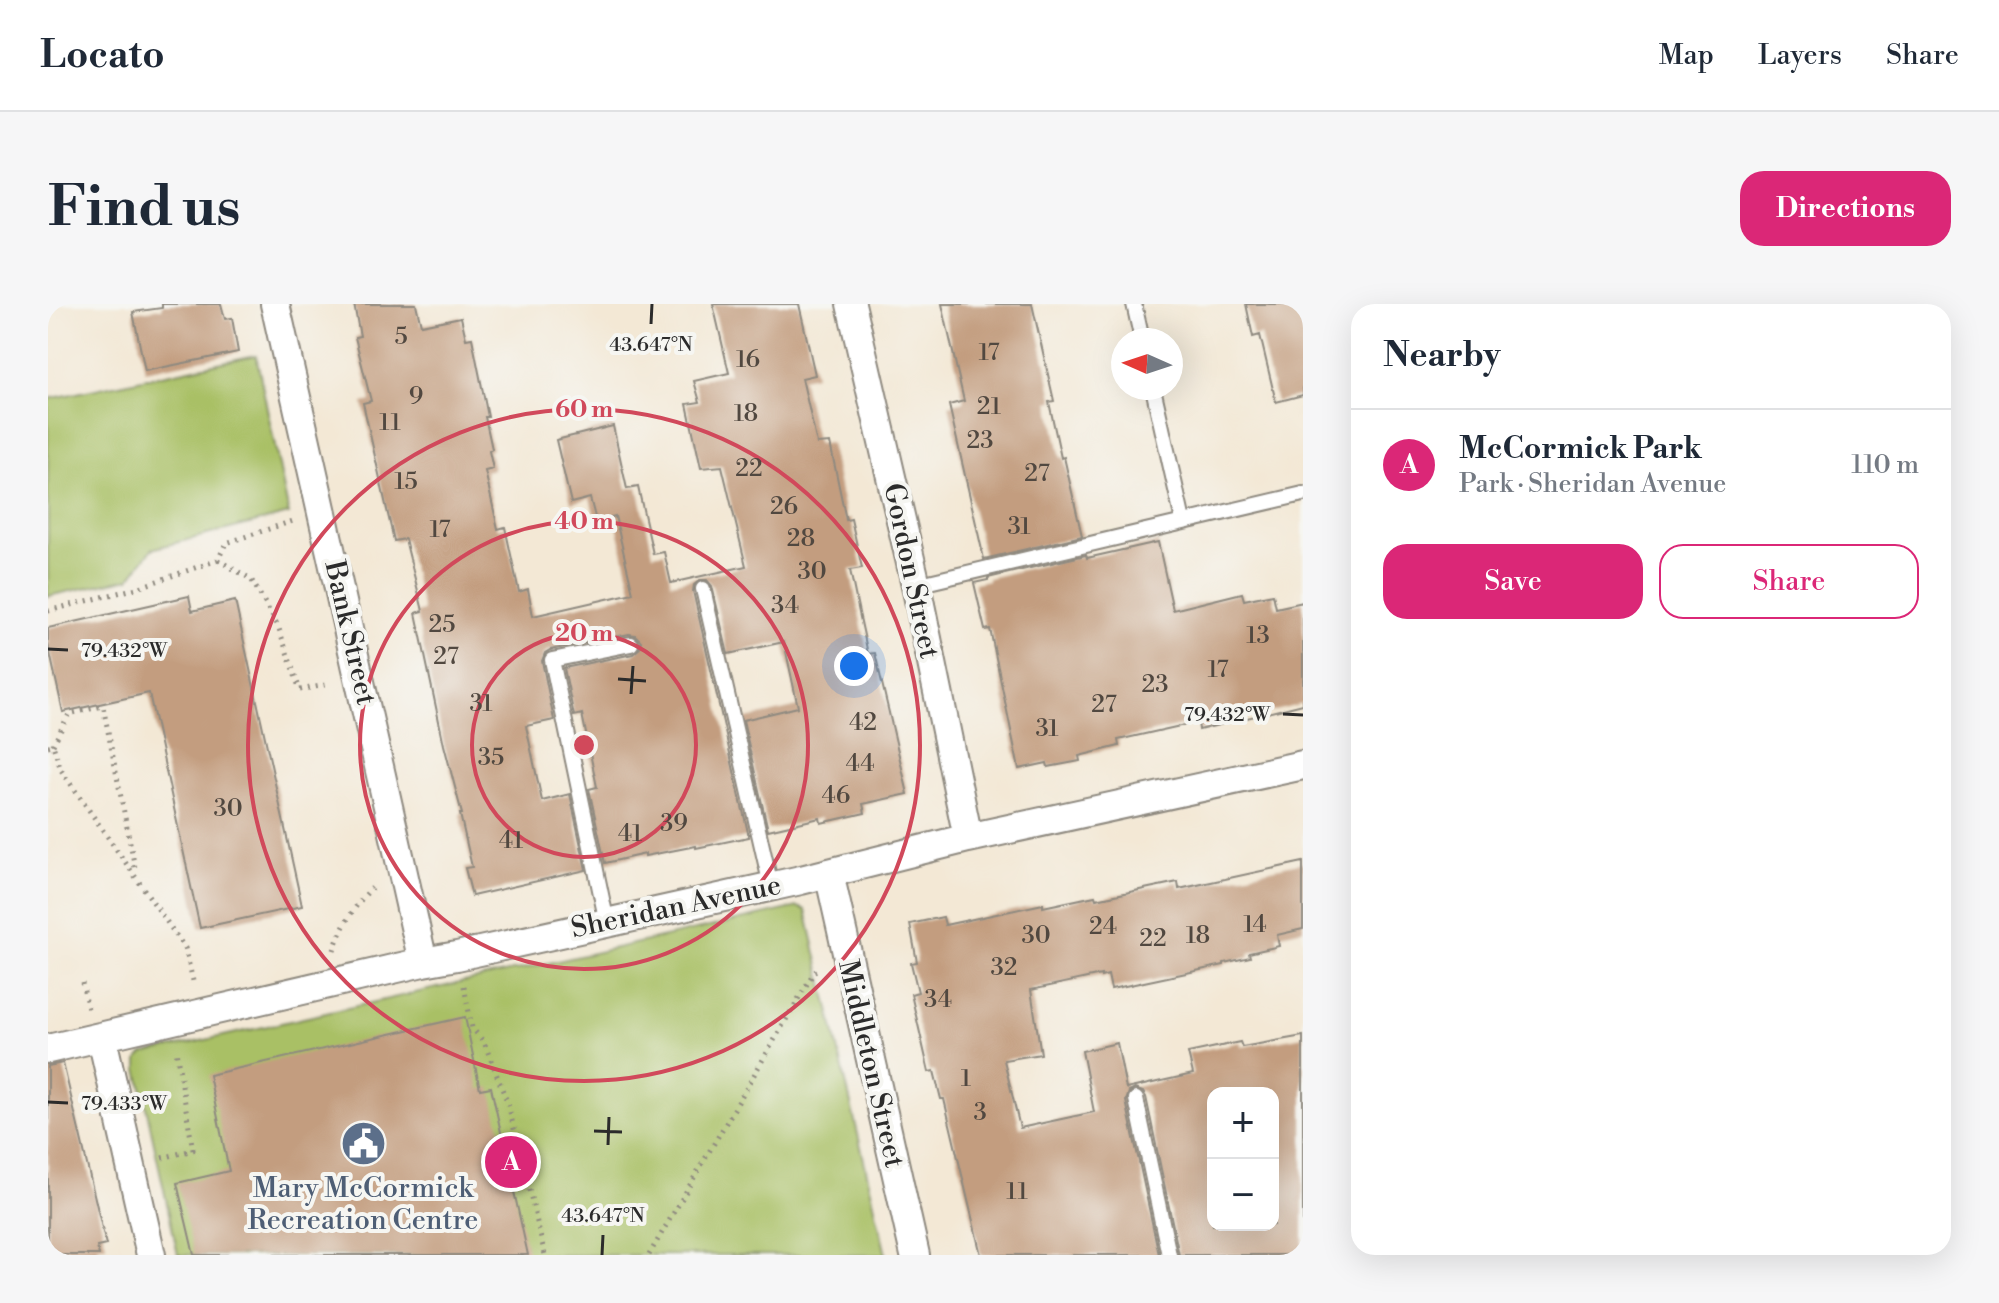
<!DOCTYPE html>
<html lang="en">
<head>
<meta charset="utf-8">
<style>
	:root { --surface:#fff; --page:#f6f6f7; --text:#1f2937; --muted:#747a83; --line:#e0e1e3; --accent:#db2777 }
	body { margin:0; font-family:"Libre Bodoni",serif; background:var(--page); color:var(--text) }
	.controls { position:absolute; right:24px; bottom:24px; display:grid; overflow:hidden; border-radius:16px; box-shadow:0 8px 32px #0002 }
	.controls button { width:72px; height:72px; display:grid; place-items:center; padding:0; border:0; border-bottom:2px solid var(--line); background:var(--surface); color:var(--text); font:40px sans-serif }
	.compass { position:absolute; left:1063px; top:24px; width:72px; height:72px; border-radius:50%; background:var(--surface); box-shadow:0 8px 32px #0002; rotate:273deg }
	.you { position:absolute; left:806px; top:362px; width:28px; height:28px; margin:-20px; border:6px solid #fff; border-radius:50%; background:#1a73e8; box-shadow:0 0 0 12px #1a73e833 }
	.badge { display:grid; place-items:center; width:52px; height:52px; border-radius:50%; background:var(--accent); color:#fff; font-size:26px; font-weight:700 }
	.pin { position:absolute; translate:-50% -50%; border:4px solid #fff; box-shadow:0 2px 8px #0006 }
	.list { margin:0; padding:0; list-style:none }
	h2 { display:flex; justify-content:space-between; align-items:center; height:104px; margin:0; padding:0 32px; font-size:34px }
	h2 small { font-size:26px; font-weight:400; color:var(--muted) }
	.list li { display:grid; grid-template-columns:52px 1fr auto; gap:24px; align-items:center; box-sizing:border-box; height:112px; padding:0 32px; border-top:2px solid var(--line) }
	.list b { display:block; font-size:30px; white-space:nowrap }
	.list p { margin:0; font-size:26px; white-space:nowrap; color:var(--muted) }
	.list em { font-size:26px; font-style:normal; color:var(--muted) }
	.actions { display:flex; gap:16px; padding:24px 32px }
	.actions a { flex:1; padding:18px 0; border:2px solid var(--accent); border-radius:24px; text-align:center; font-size:28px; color:var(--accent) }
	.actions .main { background:var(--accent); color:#fff }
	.map { position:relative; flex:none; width:1255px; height:951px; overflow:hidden; border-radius:24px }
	header { display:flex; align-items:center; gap:48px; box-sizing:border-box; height:112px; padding:0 40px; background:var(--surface); border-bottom:2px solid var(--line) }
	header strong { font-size:38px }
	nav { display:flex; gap:44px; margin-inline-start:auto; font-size:28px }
	.intro { display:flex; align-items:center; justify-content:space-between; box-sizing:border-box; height:192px; padding:0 48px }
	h1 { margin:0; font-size:56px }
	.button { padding:20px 36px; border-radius:24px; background:var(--accent); color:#fff; font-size:28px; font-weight:700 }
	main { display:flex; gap:48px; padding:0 48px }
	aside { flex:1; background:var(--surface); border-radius:24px; box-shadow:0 8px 32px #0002 }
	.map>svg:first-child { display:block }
</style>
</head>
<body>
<header>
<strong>Locato</strong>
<nav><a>Map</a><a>Layers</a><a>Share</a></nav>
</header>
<div class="intro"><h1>Find us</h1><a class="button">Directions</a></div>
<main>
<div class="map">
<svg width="1255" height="951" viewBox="0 0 1255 951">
	<rect width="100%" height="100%" fill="#f6f6f2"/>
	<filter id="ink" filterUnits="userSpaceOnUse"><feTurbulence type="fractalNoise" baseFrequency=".0125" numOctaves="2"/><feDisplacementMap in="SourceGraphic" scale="16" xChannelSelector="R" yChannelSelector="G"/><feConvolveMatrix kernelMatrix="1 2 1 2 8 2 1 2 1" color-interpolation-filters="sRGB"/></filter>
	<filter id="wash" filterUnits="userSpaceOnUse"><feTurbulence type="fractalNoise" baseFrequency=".006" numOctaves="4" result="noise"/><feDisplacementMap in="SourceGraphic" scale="32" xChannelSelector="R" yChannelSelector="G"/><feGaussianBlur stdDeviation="1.8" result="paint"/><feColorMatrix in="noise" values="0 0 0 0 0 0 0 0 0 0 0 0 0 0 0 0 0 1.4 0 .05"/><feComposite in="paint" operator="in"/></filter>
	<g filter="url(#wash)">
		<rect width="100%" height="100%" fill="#f3e8d5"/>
		<path fill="#a9c065" stroke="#6a7648" stroke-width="2" d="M208,51L241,210L104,245L82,274L0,292V95Z
			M750,603L758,606L838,951H130L90,765V756L95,750Z"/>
		<g id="blocks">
			<path fill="#c39d7f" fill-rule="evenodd" d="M114,0H173L177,15L184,14L190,48L97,67L85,8L114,4Z
				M306,0H368L373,21L413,13L418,35L424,34L440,113H437L444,145L441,147L445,165L437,167L450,225L457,223L471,288L480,285L485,312L585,289L567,212L548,217L542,194L523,199L508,136L565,122L579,185L590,183L605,250L616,248L623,279L698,262L674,162L653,164L639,100L652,98L646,77L681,69L665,0H751L767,71L754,74L769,140L782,139L798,216L803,215L814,264L802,266L808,295L820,350L827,349L860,490L815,500L817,509L773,519L772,514L720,526L695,416L750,403L736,338L680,350L664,282L659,276H652L646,281L645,287L701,533L648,544V542L597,552V550L557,559L541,485L549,483L534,410L526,412L516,364L585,350L592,344L593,337L587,331L581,330L502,346L497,349L494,357L506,416L478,422L494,497L522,490L538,566L424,592L417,564L424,563L412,510H414L396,441L368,309L375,307L357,235L346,237L315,99L323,97L307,33L312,32Z
				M894,0H984L1006,97L1001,98L1013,154L1016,153L1034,232L936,255L901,101L916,97Z
				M1198,0H1255V91L1228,98L1212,31L1205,33Z
				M1110,238L1125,306L1194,289L1196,296L1225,290L1228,304L1255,298V400L1151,426L1150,418L1070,436L1071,442L1031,452L1032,457L1000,463L999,459L971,465L942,325L937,326L926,279L940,276V274L1038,251L1039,254Z
				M141,292L144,307L187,297L254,602L152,624L101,389L15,408L0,340V324Z
				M1255,558V625L1229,631L1231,642L1201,649L1202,653L1176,659V661L1063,685L1060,671L1053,673V671L983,686L993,750L956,756L972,824L1046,808L1034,747L1069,739L1078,785L1145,770L1140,749L1192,738L1194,743L1255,732V951H1131L1098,793L1095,788L1087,785L1081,788L1078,797L1111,951H933L896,795H893L886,767L881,768L863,690L870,688L863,659L869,658L862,620L895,613L897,621L995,600V603L1047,592L1048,595L1130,578L1131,585ZM1165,789H1225V921H1165Z
				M417,713L432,785L443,783L480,951H146L129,879L181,867L161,771Z
				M15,759L58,941L49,943L51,951H0V762Z"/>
		</g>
	</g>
	<g filter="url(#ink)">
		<use href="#blocks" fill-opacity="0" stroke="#8f8a80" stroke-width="2"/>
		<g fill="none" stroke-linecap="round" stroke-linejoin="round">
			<defs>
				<path id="service" d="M1086,0L1094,36
					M1105,84L1135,217
					M868,281L1255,190
					M655,285L723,582
					M559,619L504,356L583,340
					M1088,795L1121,951"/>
				<path id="minor" d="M227,0L375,658
					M803,0L868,281L920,534
					M781,569L867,951
					M54,734L103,951
					M0,745L375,658L409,652L753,576L920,534L1255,461"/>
			</defs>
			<use href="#service" stroke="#8f8a80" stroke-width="18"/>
			<use href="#minor" stroke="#8f8a80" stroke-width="32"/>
			<path stroke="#8f8a80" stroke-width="5" stroke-dasharray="2 6" stroke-linecap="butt" d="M170,256L203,275L230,322L252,386L282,380
				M0,307L89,284L170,256L178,239L245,217
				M5,441L21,410L55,402L88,569
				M0,442L5,441L13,466L137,644L145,677
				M286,646C293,624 307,600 324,584
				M34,679L40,705
				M416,682L424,724L436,738L460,800L497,951
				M114,854L145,846L128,746
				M601,951L766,668L769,667"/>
			<use href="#service" stroke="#fff" stroke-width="14"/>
			<use href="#minor" stroke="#fff" stroke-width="28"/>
		</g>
	</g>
	<path fill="none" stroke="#2b2b2b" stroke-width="3" d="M603,20L604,0M0,345L20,346M570,375L598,377M583,390L585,362M1235,410L1255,411M0,798L20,799M546,827L574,828M560,841L561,813M554,951L555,931"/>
	<g fill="none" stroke="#d1495b" stroke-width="4">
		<circle cx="536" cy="441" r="112"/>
		<circle cx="536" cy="441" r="224"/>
		<circle cx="536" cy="441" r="336"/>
	</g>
	<defs>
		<symbol id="civic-disc" viewBox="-11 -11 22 22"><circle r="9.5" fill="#5c6f8a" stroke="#f6f6f2"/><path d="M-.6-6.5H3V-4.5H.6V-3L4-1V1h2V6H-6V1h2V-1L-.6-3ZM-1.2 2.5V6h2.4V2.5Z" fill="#fff"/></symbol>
	</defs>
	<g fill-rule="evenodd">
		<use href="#civic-disc" x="290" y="814" width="51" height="51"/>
	</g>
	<g text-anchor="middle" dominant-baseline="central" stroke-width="8" stroke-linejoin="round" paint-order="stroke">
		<g font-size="24" fill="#514840">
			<text x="353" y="33">5</text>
			<text x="941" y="49">17</text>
			<text x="700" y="56">16</text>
			<text x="368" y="93">9</text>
			<text x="941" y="103">21</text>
			<text x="698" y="110">18</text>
			<text x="342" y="119">11</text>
			<text x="932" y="137">23</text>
			<text x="701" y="165">22</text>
			<text x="989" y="170">27</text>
			<text x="358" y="178">15</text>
			<text x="736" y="203">26</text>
			<text x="971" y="223">31</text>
			<text x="392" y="226">17</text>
			<text x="753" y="235">28</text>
			<text x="764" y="268">30</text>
			<text x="737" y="302">34</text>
			<text x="394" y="321">25</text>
			<text x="1210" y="332">13</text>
			<text x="398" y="353">27</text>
			<text x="1170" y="366">17</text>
			<text x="1107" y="381">23</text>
			<text x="433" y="400">31</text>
			<text x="1056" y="401">27</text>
			<text x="815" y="419">42</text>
			<text x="999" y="425">31</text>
			<text x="443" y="454">35</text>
			<text x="812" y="460">44</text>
			<text x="788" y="492">46</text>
			<text x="180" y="505">30</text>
			<text x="626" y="520">39</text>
			<text x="582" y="530">41</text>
			<text x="463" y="537">41</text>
			<text x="1207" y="621">14</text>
			<text x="1055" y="623">24</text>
			<text x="988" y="632">30</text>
			<text x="1150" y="632">18</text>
			<text x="1105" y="635">22</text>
			<text x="956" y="664">32</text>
			<text x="890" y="696">34</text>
			<text x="918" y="775">1</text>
			<text x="932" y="809">3</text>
			<text x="969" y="888">11</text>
		</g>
		<g font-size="28" fill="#2b2b2b" stroke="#f6f6f2">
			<text transform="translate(863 267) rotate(78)">Gordon Street</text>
			<text transform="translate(302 329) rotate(77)">Bank Street</text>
			<text transform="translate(628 603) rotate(-12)">Sheridan Avenue</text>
			<text transform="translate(823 760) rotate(77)">Middleton Street</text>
		</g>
		<g font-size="28" fill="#4e5e75" stroke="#f6f6f2">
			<text x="315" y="884">Mary McCormick<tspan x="315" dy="32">Recreation Centre</tspan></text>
		</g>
	</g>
	<g font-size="20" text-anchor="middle" fill="#2b2b2b" stroke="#f6f6f2" stroke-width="8" stroke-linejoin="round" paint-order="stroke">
		<text x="603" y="47">43.647°N</text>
		<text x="76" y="353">79.432°W</text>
		<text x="1179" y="417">79.432°W</text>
		<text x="76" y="806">79.433°W</text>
		<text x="555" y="918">43.647°N</text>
	</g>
	<circle cx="536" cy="441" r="12" fill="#d1495b" stroke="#f6f6f2" stroke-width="4"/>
	<g font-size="24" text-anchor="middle" font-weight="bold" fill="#d1495b" stroke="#f6f6f2" stroke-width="8" stroke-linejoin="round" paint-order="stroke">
		<text x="536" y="113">60 m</text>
		<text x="536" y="225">40 m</text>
		<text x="536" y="337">20 m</text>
	</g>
</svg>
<div class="controls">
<button>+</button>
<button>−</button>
</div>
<svg class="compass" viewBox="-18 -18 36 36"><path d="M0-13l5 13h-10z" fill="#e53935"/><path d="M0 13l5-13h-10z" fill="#747a83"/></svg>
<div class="you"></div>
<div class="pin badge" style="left:463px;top:858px">A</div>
</div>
<aside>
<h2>Nearby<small></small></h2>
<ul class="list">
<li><span class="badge">A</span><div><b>McCormick Park</b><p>Park · Sheridan Avenue</p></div><em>110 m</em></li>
</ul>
<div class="actions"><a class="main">Save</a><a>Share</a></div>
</aside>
</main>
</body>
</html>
